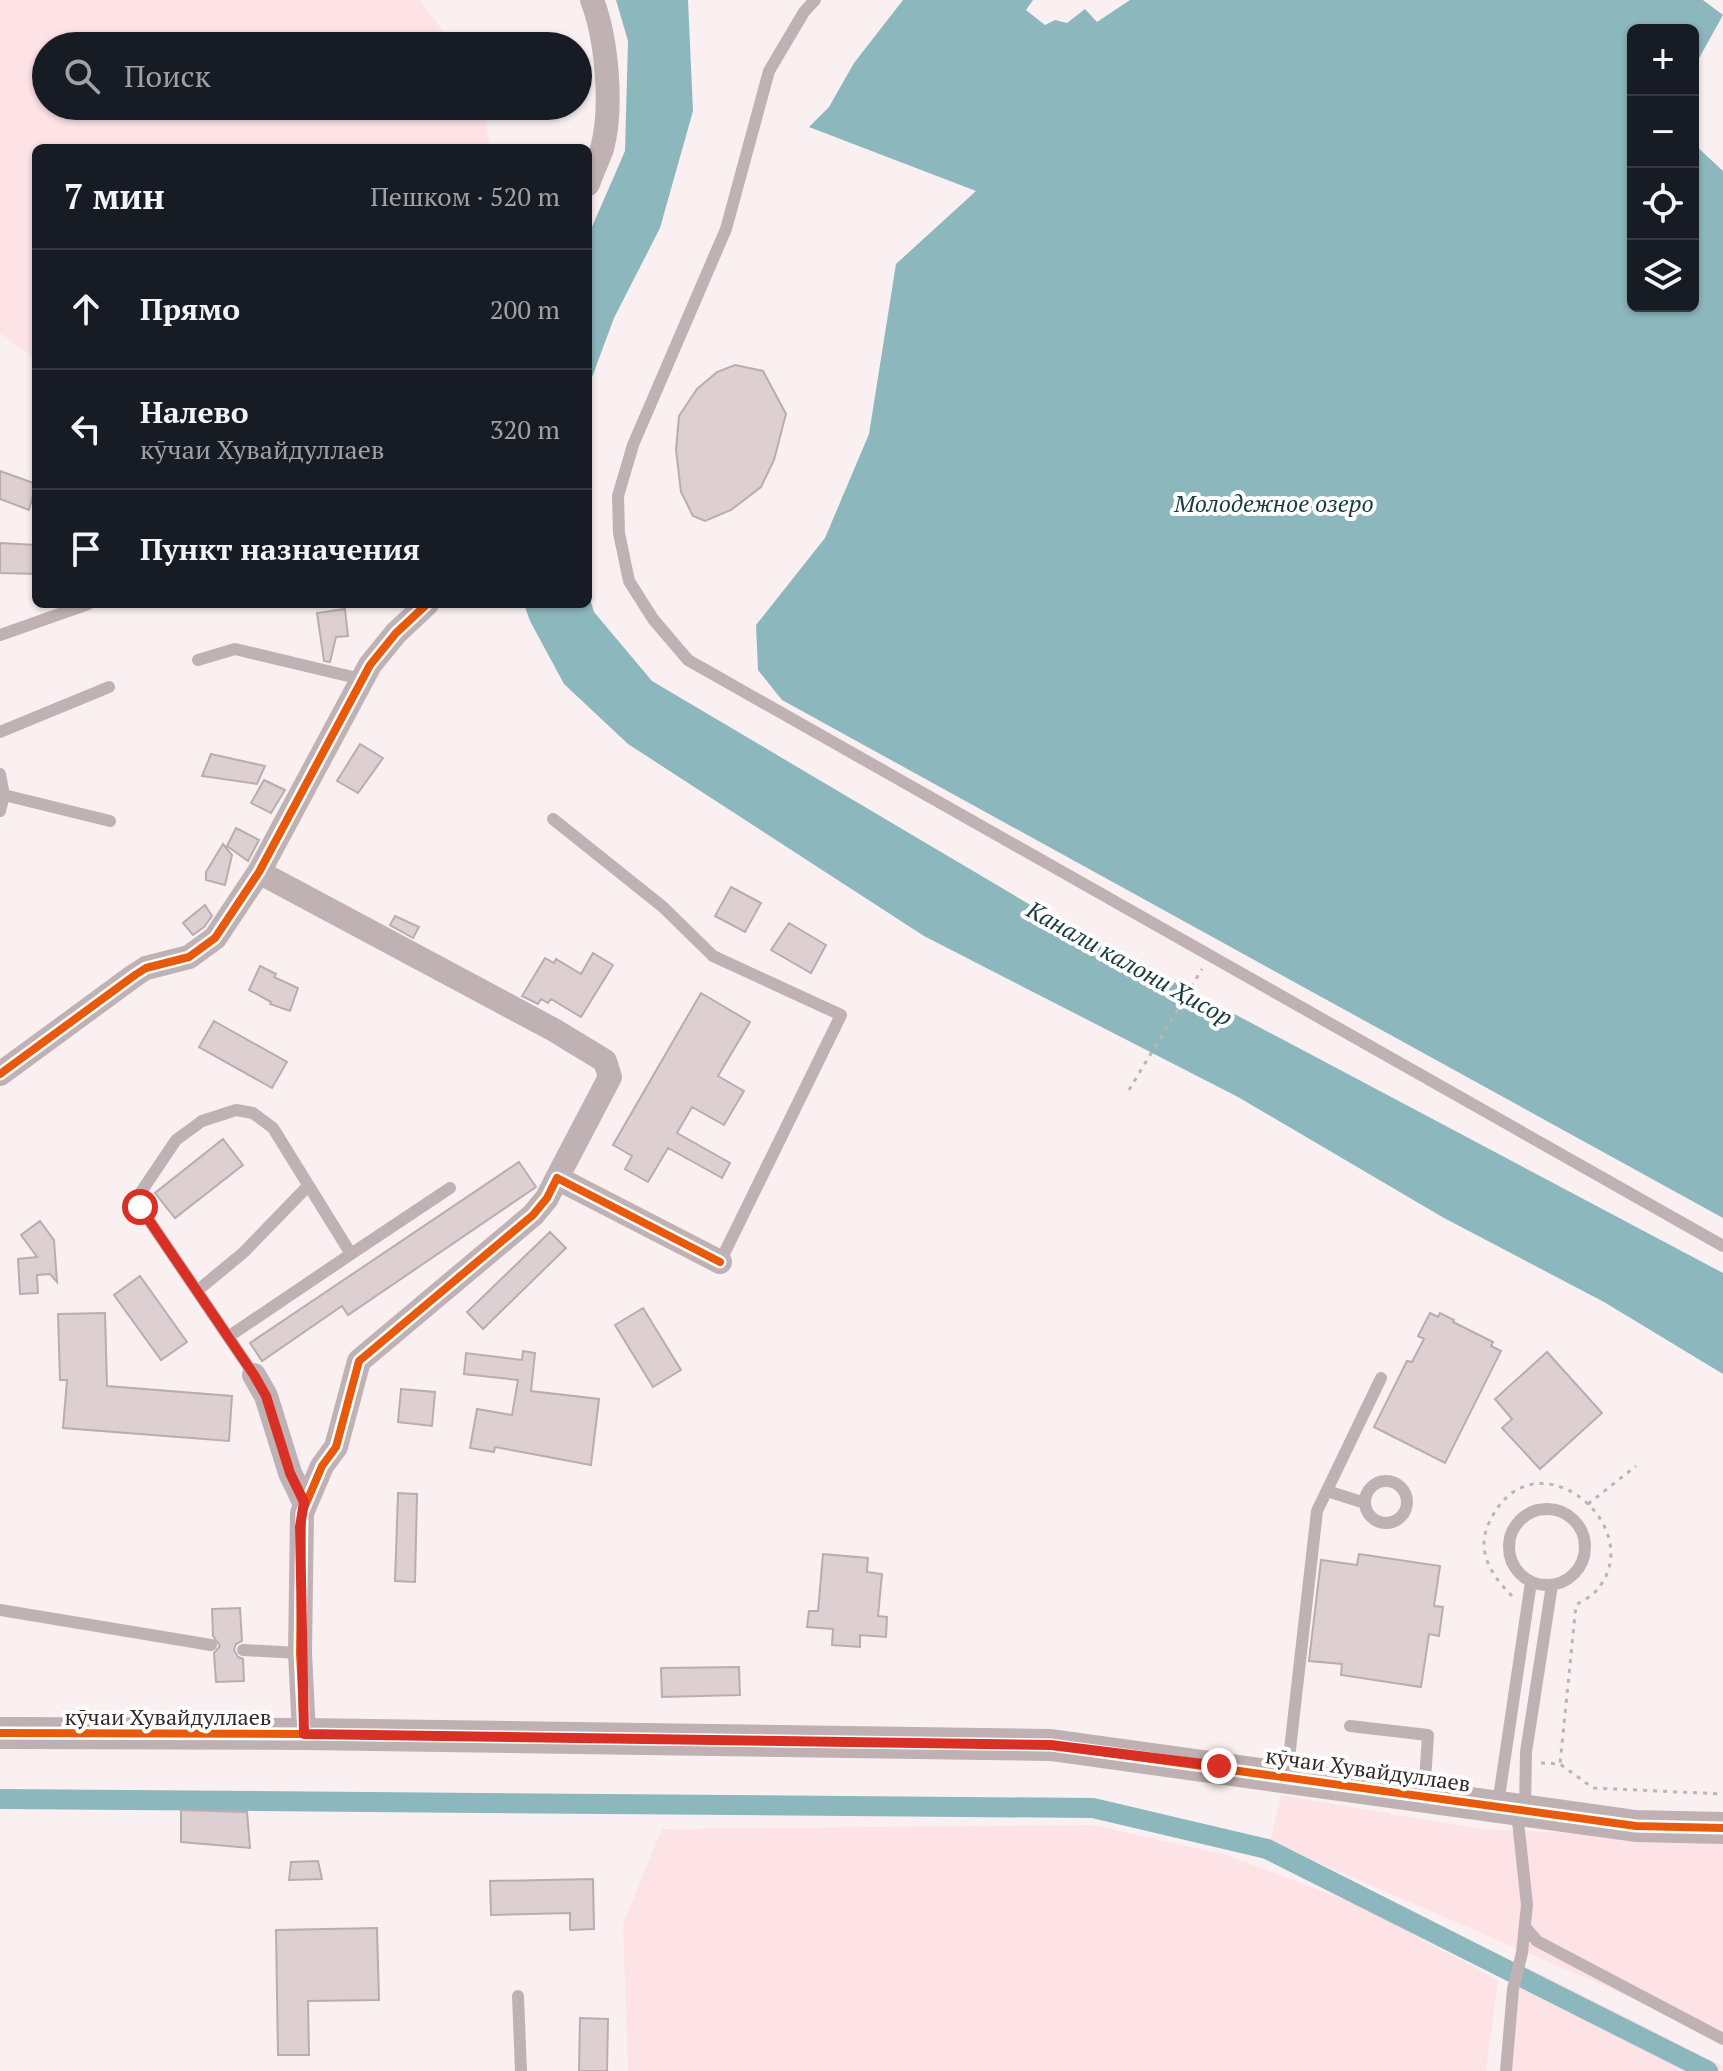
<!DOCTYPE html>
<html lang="ru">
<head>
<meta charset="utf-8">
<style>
	:root { --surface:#171b24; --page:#242831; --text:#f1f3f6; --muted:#9ea1a6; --line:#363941 }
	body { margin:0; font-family:"PT Serif",serif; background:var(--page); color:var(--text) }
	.controls { position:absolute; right:24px; top:24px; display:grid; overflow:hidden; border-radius:12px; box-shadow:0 2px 6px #0004 }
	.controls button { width:72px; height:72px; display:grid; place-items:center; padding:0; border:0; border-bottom:2px solid var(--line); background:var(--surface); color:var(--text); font:40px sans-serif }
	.stop { position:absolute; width:24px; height:24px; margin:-18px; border:6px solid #d93025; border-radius:50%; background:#fff }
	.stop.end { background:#d93025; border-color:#fff; box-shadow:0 2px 8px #0008 }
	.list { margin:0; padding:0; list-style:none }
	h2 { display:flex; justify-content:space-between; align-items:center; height:104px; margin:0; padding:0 32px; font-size:34px }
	h2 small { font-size:26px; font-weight:400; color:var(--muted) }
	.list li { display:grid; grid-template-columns:52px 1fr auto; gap:24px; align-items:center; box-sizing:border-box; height:120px; padding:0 32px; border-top:2px solid var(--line) }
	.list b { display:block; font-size:30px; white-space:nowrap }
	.list p { margin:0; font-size:26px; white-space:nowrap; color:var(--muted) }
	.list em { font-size:26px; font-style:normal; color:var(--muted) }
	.icon { flex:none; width:44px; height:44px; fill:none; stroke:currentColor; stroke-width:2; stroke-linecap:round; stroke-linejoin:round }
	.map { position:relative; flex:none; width:1723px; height:2071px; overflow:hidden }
	.search { position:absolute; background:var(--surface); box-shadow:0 2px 6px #0004; left:32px; top:32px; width:560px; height:88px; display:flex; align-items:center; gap:20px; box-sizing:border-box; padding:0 28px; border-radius:44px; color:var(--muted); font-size:30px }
	.panel { position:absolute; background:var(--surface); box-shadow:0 2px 6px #0004; left:32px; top:144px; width:560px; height:464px; border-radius:12px }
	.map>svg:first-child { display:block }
</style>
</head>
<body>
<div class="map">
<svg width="1723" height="2071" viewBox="0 0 1723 2071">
	<rect width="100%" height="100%" fill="#faf0f2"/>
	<path fill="#fde2e6" d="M0,0H420L454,46H46V106H483L490,148H36V360L0,333Z
		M1281,1795L1480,1829L1653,1837L1723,1836V2037L1270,1842Z
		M1093,1825L1226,1855L1354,1903L1498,1980L1486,2071H628L623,1924L662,1829Z
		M1523,1965L1723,2066V2071H1507Z"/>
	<path fill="#8cb7bc" d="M616,0H688L693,111L660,228L614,318L588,388V236L625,151L628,41Z
		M903,0H1033L1026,10L1045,25L1055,20L1067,23L1085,9L1097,22L1130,0H1703L1723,15L1693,69V30H1633V306H1693V143L1723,171V1218L782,700L758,670L756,625L825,538L869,434L896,264L976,191L809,127L829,107L854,63Z
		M588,592L594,612L652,681L1044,913L1723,1273V1374L1604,1302L1444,1218L1238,1097L924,936L628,744L564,684L530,621L524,604H588Z"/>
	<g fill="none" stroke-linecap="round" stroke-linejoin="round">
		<path stroke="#8cb7bc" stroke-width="20" d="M0,1799L1093,1808L1267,1849L1708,2071"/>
	</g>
	<path fill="#decfd2" stroke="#b9adaf" stroke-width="2" d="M735,365L763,371L786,414L774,460L761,487L731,510L705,521L693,516L681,492L676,450L679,416L697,389L717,372Z
		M0,471L36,484L29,510L0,499Z
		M0,543L36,545V574L0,573Z
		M345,609L348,636L336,637L330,662L324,661L317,613Z
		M360,744L383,758L358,793L337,781Z
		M211,754L265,766L257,784L202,776Z
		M264,780L285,790L271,813L251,803Z
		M236,828L259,840L248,861L227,846Z
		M223,844L232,855L225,885L206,880V872Z
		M731,887L761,903L745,932L715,916Z
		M205,905L212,916L204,927L193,935L183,923Z
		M395,916L419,927L413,938L390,925Z
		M789,923L826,945L811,973L771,950Z
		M593,953L613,965L581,1017L551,999L548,1003L541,999L538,1004L522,996L545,958L554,963L556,959L581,974Z
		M260,966L276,974L274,977L298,988L290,1011L270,1004L271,1002L249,990Z
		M701,993L750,1022L718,1076L744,1091L724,1125L692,1107L677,1133L730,1163L722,1178L668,1148L648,1182L625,1169L632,1156L613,1145Z
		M214,1021L287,1062L272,1088L199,1047Z
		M223,1139L243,1165L175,1218L155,1193Z
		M519,1162L536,1187L348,1315L342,1306L262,1361L250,1343Z
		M40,1221L54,1240L57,1282L50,1274L37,1275L38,1293L20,1294L18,1259L37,1257L21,1235Z
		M550,1232L566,1248L483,1329L467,1312Z
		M140,1276L187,1342L161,1360L114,1295Z
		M643,1308L681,1370L653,1387L615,1325Z
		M105,1313L107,1386L232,1396L229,1441L63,1428L67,1380H60L58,1314Z
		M1430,1313L1438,1317L1440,1313L1454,1320L1453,1322L1493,1342L1491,1346L1501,1351L1445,1463L1374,1427L1407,1361L1412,1362L1424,1339L1418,1336Z
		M523,1351L535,1353L531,1391L599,1399L591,1465L495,1447L494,1452L470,1448L477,1409L512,1415L518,1380L464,1374L466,1353L522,1360Z
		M1547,1352L1602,1413L1540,1469L1502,1428L1512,1419L1495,1399Z
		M401,1389L435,1392L432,1426L398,1422Z
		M398,1493L417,1494L415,1582L395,1581Z
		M823,1554L868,1558L867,1572L882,1574L878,1616L887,1617L886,1637L860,1635V1647L832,1645L833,1629L807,1627L809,1611H818Z
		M1359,1554L1440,1566L1434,1606L1443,1607L1439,1636L1429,1634L1421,1687L1341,1675L1342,1664L1309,1661L1321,1560L1357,1565Z
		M240,1608L242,1641L236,1644L234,1650L238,1657L243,1659L244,1681L216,1682L214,1653L220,1646L213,1636L212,1609Z
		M739,1667L740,1695L662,1697L661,1668Z
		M181,1810L247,1812L250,1848L181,1842Z
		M318,1861L322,1879L289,1880L291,1862Z
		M593,1879L594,1929L570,1930V1913L491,1915L490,1881Z
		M377,1928L379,2000L308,2001L309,2055H278L276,1930Z
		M580,2018L608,2019L607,2071H579Z"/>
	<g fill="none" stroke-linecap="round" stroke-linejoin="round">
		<path stroke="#beb4b6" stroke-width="3" stroke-dasharray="4 6" stroke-linecap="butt" d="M1129,1090L1202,969
			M1588,1504L1636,1466
			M1512,1596C1493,1577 1476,1553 1488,1525C1531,1426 1653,1527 1596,1591C1591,1597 1582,1601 1576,1605L1560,1764
			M1541,1763L1560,1764L1593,1788L1723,1794"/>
		<path stroke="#c0b2b4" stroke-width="12" d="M815,0L804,12L769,71L726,229L633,445L618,496L619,533L629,581L653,619L688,660L1723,1246
			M0,635L88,604
			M198,660L235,649L361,679
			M0,732L109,687
			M0,774L4,795L0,811
			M4,795L110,821
			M553,819L663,907L713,956L841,1015L720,1262
			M351,1254L450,1188
			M197,1291L244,1252L308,1186
			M228,1337L351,1254L273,1128L253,1113L236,1110L202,1121L176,1140L137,1198L140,1207L254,1375
			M1365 1502a21 21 0 1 1 42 0a21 21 0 1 1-42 0Z
			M1327,1491L1365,1503
			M1509 1547a38 38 0 1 1 76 0a38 38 0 1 1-76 0Z
			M0,1610L211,1645
			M243,1650L300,1653
			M1350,1726L1428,1735L1424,1796
			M1287,1776L1317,1511L1381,1378
			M1498,1804L1531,1582
			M1525,1810L1526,1752L1552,1585
			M1525,1927L1537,1941L1723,2039
			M518,1996L521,2071
			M1506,2071L1513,1989L1522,1953L1527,1905L1517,1812"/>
		<path stroke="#c0b2b4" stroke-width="24" d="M588,184C592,172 598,160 602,149C613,108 607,39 592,0
			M259,872L554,1030L605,1061L610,1077L557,1178
			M0,1074L135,975L146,968L189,957L215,938L259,872L370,665L396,633L427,604
			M254,1375L266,1396L290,1473L304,1502
			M304,1734L300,1653L302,1513L322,1466L336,1447L359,1361L533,1215L547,1198L557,1178L720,1262"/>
		<path stroke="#bfb0b3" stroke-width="32" d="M0,1733L304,1734L1051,1745L1636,1826L1723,1828"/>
		<defs>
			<path id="cycleway" d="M0,1074L135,975L146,968L189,957L215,938L259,872L370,665L396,633L427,604
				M0,1733L304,1734L1051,1745L1636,1826L1723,1828
				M304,1734L300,1653L302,1513L322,1466L336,1447L359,1361L533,1215L547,1198L557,1178L720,1262"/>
		</defs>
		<use href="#cycleway" stroke="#fff" stroke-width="13"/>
		<use href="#cycleway" stroke="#e8590c" stroke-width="8"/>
	</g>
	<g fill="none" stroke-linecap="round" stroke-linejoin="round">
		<path stroke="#d93025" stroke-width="10" d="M140,1207L254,1375L266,1396L290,1473L304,1502L300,1527L304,1734L1051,1745L1219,1766"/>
	</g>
	<g text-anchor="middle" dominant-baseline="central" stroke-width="8" stroke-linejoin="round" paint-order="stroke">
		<g font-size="22" fill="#37282a" stroke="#fff">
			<text x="168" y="1716">кӯчаи Хувайдуллаев</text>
			<text transform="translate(1368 1769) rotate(8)">кӯчаи Хувайдуллаев</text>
		</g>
		<g font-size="24" font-style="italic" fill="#1a3b3e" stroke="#fff">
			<text x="1274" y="503">Молодежное озеро</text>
			<text transform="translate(1130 963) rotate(29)">Канали калони Ҳисор</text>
		</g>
	</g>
</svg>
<div class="controls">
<button>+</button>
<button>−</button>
<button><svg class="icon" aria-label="locate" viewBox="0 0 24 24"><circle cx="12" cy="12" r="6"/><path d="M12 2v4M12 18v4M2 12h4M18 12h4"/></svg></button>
<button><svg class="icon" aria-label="layers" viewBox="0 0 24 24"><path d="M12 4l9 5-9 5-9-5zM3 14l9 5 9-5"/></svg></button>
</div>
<div class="stop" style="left:140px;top:1207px"></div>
<div class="stop end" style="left:1219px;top:1766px"></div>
<div class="search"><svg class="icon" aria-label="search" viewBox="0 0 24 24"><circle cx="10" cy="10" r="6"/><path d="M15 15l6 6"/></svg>Поиск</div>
<section class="panel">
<h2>7 мин<small>Пешком · 520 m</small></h2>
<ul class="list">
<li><svg class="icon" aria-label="ahead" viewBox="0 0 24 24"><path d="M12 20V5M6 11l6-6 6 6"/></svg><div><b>Прямо</b></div><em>200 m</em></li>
<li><svg class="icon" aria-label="left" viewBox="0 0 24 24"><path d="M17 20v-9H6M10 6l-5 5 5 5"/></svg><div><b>Налево</b><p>кӯчаи Хувайдуллаев</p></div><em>320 m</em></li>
<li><svg class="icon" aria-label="arrive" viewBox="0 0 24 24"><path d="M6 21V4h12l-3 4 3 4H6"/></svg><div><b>Пункт назначения</b></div></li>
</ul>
</section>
</div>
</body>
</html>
